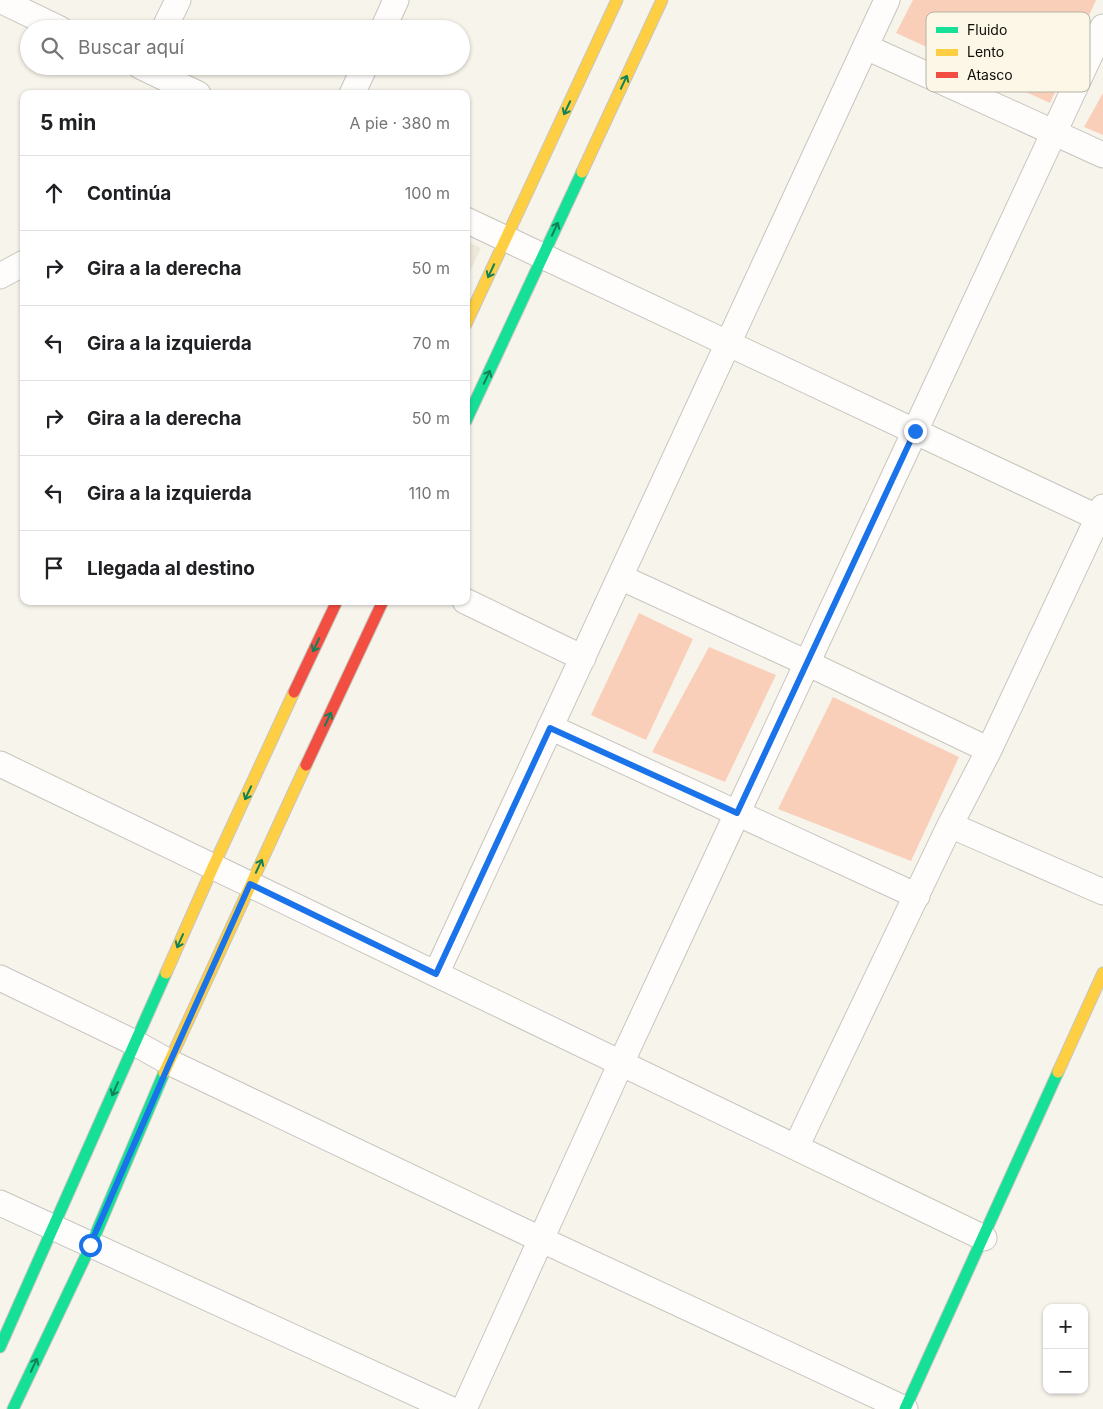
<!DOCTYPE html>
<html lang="es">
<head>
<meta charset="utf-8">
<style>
	:root { --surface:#fff; --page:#f2f2f2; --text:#202124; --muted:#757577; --line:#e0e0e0 }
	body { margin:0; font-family:Inter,sans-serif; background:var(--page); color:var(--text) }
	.controls { position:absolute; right:15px; bottom:15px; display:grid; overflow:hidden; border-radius:10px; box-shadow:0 1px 4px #0004 }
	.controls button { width:45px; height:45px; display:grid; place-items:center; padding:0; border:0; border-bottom:1px solid var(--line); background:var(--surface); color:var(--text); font:25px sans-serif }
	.stop { position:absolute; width:15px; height:15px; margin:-11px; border:4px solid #1a73e8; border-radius:50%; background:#fff }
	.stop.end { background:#1a73e8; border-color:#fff; box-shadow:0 1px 5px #0008 }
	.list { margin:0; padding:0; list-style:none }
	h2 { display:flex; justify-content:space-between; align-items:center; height:65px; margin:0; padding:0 20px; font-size:21px }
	h2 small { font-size:16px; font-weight:400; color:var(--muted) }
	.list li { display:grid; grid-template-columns:32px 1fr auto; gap:15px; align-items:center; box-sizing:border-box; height:75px; padding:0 20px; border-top:1px solid var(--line) }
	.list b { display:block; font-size:19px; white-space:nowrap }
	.list em { font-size:16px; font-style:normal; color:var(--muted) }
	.icon { flex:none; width:28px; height:28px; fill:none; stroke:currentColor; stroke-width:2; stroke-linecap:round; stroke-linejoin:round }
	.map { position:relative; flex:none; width:1103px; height:1409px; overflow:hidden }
	.search { position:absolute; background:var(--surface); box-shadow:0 1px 4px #0004; left:20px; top:20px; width:450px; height:55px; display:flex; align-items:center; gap:12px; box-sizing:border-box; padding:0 18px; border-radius:28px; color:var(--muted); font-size:19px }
	.panel { position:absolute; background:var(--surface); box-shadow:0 1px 4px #0004; left:20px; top:90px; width:450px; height:515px; border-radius:10px }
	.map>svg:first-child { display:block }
</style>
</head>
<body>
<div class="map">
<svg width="1103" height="1409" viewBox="0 0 1103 1409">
	<rect width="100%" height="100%" fill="#f7f4eb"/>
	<path fill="#ede8d7" d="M466,241L481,248L466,280Z"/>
	<path fill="#facfba" d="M913,0H1096L1050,103L896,33Z
		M1103,93V135L1084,127Z
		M639,613L693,639L646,740L591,715Z
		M709,647L776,675L725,782L652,752Z
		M833,697L959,757L911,861L778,809Z"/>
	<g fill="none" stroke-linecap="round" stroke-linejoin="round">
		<defs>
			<path id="street" d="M0,0L60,29
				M164,29L178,0
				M383,29L396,0
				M866,47L1103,155
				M140,66L198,94
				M352,94L365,66
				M466,220L1103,520
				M0,276L24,263
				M620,577L807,663L989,750
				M465,601L583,658
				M550,727L917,896
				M0,764L984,1238
				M950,825L1103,892
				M436,974L887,0
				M0,978L135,1043L169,1062L540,1239L905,1409
				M796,1147L950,825L989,750L1103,507
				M0,1203L450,1409
				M464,1409L621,1063L1103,27"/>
			<path id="fast" d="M466,421L582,172
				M0,1347L166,973
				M13,1409L91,1245L164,1073
				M905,1409L1058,1072"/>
			<path id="slow" d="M582,172L662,0
				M466,324L617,0
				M166,973L213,867L294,692
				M1058,1072L1103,973
				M164,1073L306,765"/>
			<path id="jam" d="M294,692L337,601
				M306,765L383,601"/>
		</defs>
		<use href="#street" stroke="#c7c5be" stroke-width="27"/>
		<use href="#fast" stroke="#c7c5be" stroke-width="13"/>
		<use href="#slow" stroke="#c7c5be" stroke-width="13"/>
		<use href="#jam" stroke="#c7c5be" stroke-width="13"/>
		<use href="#street" stroke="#fefdfc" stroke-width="25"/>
		<use href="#fast" stroke="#16e098" stroke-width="11"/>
		<use href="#slow" stroke="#ffcf43" stroke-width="11"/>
		<use href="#jam" stroke="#f24e42" stroke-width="11"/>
	</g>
	<defs><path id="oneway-shaft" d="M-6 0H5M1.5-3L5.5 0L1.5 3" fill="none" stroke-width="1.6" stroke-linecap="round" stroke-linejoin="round" transform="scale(1.25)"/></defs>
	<g stroke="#128157">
		<use href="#oneway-shaft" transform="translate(624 82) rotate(-65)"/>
		<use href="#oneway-shaft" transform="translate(567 108) rotate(115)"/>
		<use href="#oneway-shaft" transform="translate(555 229) rotate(-65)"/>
		<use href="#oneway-shaft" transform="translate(491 271) rotate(115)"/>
		<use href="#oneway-shaft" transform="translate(487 377) rotate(-65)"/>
		<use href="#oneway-shaft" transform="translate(316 645) rotate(115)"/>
		<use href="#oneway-shaft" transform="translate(328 719) rotate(-65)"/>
		<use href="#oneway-shaft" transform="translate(248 793) rotate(115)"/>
		<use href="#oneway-shaft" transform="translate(259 866) rotate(-65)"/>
		<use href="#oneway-shaft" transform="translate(180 941) rotate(114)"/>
		<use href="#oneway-shaft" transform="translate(115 1089) rotate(114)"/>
		<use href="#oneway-shaft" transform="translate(34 1365) rotate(-65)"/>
	</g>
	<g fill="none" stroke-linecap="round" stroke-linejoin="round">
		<path stroke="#1a73e8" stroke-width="6" d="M90,1245L170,1062L250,884L436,974L550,728L737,813L915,431"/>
	</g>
	<rect x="926" y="12" width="164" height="80" rx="8" fill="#fcf7e6" stroke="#b5b1a3" stroke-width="1"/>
	<rect x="936" y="27" width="22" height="6" fill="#16e098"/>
	<rect x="936" y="49" width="22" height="7" fill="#ffcf43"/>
	<rect x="936" y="72" width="22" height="6" fill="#f24e42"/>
	<g font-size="14" fill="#0e0d07">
		<text x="967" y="35">Fluido</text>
		<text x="967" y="57">Lento</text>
		<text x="967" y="80">Atasco</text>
	</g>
</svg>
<div class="controls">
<button>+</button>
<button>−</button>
</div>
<div class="stop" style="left:90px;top:1245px"></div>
<div class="stop end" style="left:915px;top:431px"></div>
<div class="search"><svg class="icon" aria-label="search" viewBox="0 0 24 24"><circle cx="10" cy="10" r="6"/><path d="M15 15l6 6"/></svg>Buscar aquí</div>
<section class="panel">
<h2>5 min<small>A pie · 380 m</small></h2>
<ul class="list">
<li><svg class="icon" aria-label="ahead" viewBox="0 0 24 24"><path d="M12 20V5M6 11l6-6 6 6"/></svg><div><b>Continúa</b></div><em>100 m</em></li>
<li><svg class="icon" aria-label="right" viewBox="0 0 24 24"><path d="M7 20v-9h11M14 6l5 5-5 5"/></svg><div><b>Gira a la derecha</b></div><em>50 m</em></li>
<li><svg class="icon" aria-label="left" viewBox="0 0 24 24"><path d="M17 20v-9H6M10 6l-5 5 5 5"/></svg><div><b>Gira a la izquierda</b></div><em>70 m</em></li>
<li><svg class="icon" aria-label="right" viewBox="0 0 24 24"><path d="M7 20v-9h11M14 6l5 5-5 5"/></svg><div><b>Gira a la derecha</b></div><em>50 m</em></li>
<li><svg class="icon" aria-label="left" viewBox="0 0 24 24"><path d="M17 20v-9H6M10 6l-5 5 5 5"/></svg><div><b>Gira a la izquierda</b></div><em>110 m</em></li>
<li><svg class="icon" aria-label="arrive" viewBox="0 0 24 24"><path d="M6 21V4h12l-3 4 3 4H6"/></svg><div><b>Llegada al destino</b></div></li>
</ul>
</section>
</div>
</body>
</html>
